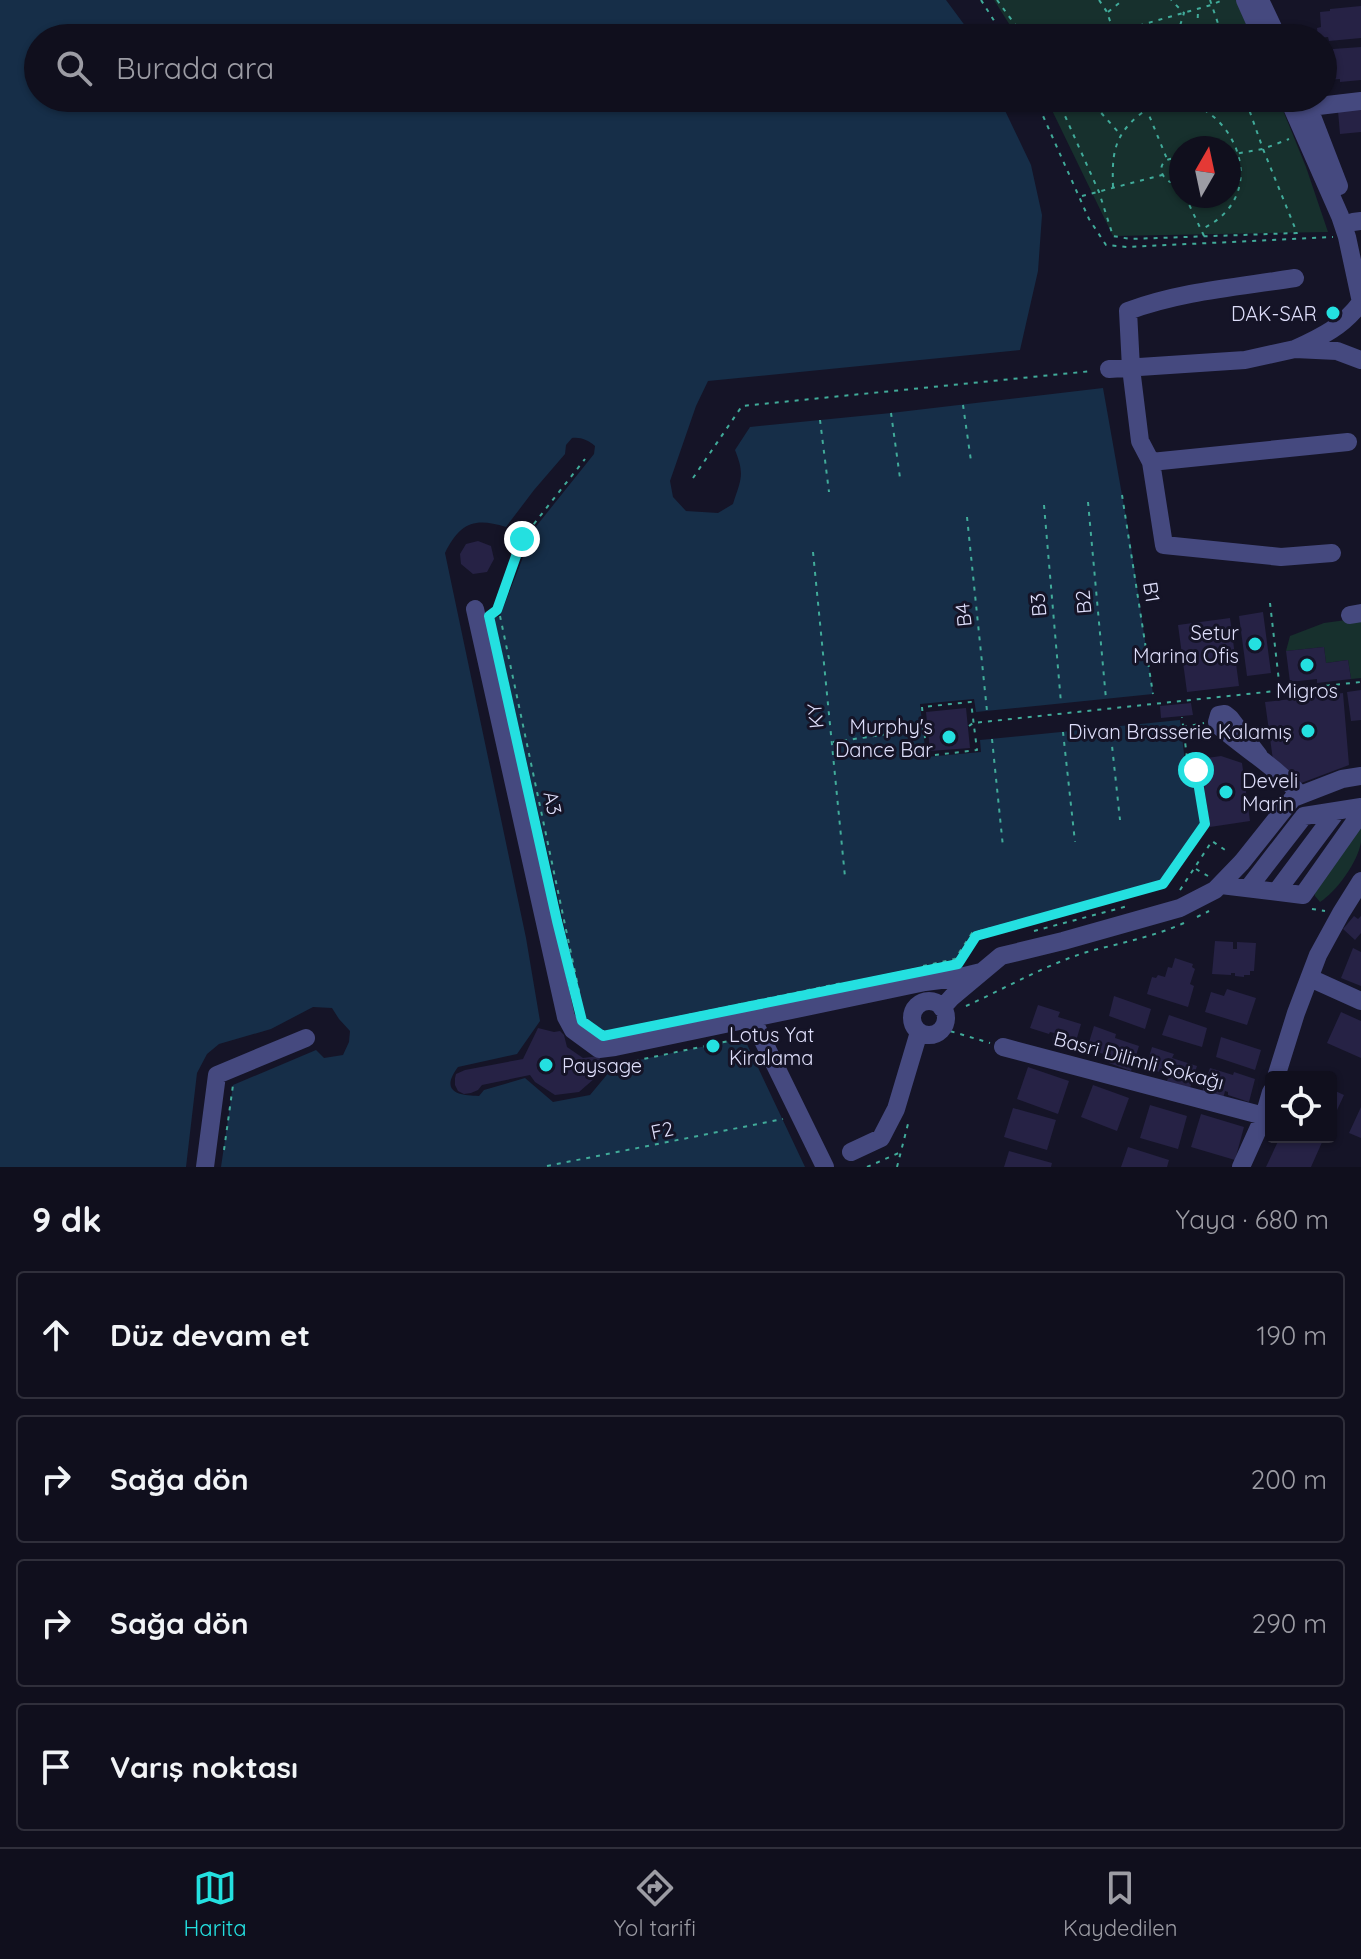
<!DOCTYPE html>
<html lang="tr">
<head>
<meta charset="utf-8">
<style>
	:root { --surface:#100f1d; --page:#1e1d2a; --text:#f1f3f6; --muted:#9c9ca4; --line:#302f3b; --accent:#24e0e0 }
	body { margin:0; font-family:Quicksand,sans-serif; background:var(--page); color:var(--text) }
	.controls { position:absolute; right:24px; bottom:24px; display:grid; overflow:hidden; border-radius:8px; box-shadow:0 2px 6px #0004 }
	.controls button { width:72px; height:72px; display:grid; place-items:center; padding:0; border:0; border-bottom:2px solid var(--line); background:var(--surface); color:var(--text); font:40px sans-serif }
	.compass { position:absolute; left:1169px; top:136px; width:72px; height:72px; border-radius:50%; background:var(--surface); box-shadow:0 2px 6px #0004; rotate:9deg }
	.stop { position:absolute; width:24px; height:24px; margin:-18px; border:6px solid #24e0e0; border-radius:50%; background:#fff }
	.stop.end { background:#24e0e0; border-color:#fff; box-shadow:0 2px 8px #0008 }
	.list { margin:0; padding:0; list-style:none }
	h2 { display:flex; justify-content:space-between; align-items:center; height:104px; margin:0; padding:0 32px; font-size:34px }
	h2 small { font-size:26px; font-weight:400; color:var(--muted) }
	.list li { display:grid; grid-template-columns:52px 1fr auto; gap:24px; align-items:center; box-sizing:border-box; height:128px; margin:0 16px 16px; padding:0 16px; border:2px solid var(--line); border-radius:8px }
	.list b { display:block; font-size:30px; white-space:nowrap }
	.list em { font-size:26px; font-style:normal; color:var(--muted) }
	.icon { flex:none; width:44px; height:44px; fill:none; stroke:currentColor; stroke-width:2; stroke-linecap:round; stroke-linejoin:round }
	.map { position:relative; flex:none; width:1361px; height:1167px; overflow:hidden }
	.search { position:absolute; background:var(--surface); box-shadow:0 2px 6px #0004; left:24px; right:24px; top:24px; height:88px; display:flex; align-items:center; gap:20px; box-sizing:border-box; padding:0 28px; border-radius:44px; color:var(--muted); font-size:30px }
	.sheet { height:680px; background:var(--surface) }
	nav { display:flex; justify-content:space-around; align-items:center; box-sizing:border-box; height:112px; border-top:2px solid var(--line); background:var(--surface); font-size:22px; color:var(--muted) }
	nav a { display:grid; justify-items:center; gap:4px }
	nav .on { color:var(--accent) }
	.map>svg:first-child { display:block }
</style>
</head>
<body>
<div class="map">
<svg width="1361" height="1167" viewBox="0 0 1361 1167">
	<rect width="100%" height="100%" fill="#151427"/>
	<path fill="#17302d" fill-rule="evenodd" d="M994,0H1236L1252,38H1018Z
		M1046,98H1278L1306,167L1328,232L1113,236ZM1181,148H1229V196H1181Z
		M1361,618V678L1351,679L1348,660L1326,663L1324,647L1286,651L1290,636L1324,623Z
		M1361,822C1361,828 1361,836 1361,842C1358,862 1336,892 1320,902L1315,896L1314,888Z"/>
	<path fill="#162e48" d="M0,0H946L966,27L971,38H38V98H999L1031,165L1042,215L1038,271L1020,350L708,381L696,406L670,481L673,497L686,511L718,513L733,504C741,479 745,475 735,450L750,427L891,413L1103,388L1130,540L1153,694L976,712L974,699L920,704L926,757L981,752L980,740L1180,720L1186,770L1191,771L1201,825L1160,881L972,933L955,959L605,1032L585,1018L494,618L500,616L534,529L594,454L595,446C588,440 581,437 572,438L566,445L565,454L534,490L506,527C474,517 460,523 445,553L526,938L540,1021L517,1054L458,1067C440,1091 457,1096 479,1096L484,1090L525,1078L553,1102L590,1095L615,1065L744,1038L805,1167H221L233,1085L316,1050L324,1058L343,1055L349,1042L350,1031L339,1019L332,1008L313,1007L271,1029L219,1044L207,1054L197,1073L186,1167H0Z"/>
	<path fill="#262245" d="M1361,6V38L1329,41L1328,37L1318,38L1317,28L1321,27L1320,12L1330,11V9Z
		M1361,47V80L1340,82V79L1325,80L1323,53L1333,52V49Z
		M1361,108V132L1340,134L1338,111Z
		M1328,305H1336L1337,320H1329Z
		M478,541L491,546L494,559L487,572L473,574L461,564L460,554L466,544Z
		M1263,612L1271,673L1247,676L1239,616Z
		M1230,618L1239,686L1187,692L1178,625Z
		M1324,647L1326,663L1348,660L1351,679L1317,683V679L1290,682L1286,651Z
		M1361,690V720L1351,721L1347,692Z
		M1343,693L1349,765L1296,785L1273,760L1265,702Z
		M1191,703L1193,715L1161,718L1160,706Z
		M966,708L970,748L930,751L926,712Z
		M1221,756L1242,763L1250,821L1210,827L1200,759Z
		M1354,916L1358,919L1361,916V933L1355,940L1343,929Z
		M1215,941L1233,942V949H1237V942L1256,943L1254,971H1250V975H1244V977L1235,976V973H1231V975L1212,974Z
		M1353,948L1361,952V986L1341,978Z
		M1175,958L1193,964L1192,967L1195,969L1190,984L1194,986L1188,1007L1147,994L1152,977L1156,978L1158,975L1165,977L1168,967L1172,968Z
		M1227,989L1256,998L1247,1025L1205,1012L1211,992L1224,996Z
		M1114,996L1151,1009L1145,1029L1109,1016Z
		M1038,1005L1060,1012L1058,1017L1081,1024L1074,1048L1052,1042L1054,1033L1050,1032L1049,1034L1030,1028Z
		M1341,1012L1361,1021V1058L1327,1043Z
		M1169,1015L1207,1028L1202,1047L1162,1035Z
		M1094,1026L1116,1034L1115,1038L1139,1046L1131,1071L1109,1063L1111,1054L1108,1053L1107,1055L1087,1049Z
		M538,1028L554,1032L560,1031L564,1035L567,1047L583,1058L599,1056L601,1061L600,1069L595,1078L579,1092L555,1095L535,1082L530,1075L482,1085L478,1090L471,1093L464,1094L458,1091L455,1085V1078L456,1074L465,1070L523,1059Z
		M1221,1037L1261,1050L1255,1070L1216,1057Z
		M1152,1047L1174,1054L1172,1058L1197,1066L1190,1088L1167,1081L1170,1072L1165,1070L1163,1073L1146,1068Z
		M1028,1067L1069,1081L1058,1114L1017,1099Z
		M1210,1068L1233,1075L1234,1072L1255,1079L1249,1102L1228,1095V1092L1225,1091L1223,1099L1202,1092Z
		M1093,1085L1129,1098L1117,1131L1081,1117Z
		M1331,1089L1344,1095L1331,1123Z
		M1150,1105L1187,1116L1178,1149L1140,1138Z
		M1361,1107V1138L1349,1133Z
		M1013,1108L1056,1120L1047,1150L1004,1137Z
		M1201,1114L1244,1127L1235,1160L1191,1147Z
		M1280,1137H1318L1323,1140L1311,1167H1266Z
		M1128,1147L1169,1160L1167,1167H1121Z
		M1009,1151L1052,1163L1051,1167H1004Z"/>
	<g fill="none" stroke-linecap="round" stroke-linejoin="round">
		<path stroke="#41ab9a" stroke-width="2" stroke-dasharray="4 6" stroke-linecap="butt" d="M981,0L1005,38
			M997,0L1025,38
			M1099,0L1107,12L1111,24
			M1210,0L1223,38
			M1108,12L1123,0
			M1120,31L1211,5L1223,0
			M1105,38L1103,34L1104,29L1111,24L1119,28L1121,33L1119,38
			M1169,38V33L1179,29L1184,13L1171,0
			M1197,38L1198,11
			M1035,98L1089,219L1106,245L1127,247L1333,237
			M1057,98L1099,192L1113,236L1130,239L1297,233L1263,149L1245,98
			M1088,98L1119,133
			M1142,98L1167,159
			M1192,104L1201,98
			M1229,155L1263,149L1289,139
			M1181,160C1163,153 1153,172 1170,182L1181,180
			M1113,187C1112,156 1113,137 1138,116C1206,59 1292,186 1202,229
			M1082,196L1162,175
			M1185,196L1205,238
			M963,405L971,461
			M891,413L900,478
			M820,420L829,492
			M693,478L742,406L1092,371
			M1122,495L1153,694
			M1088,502L1106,699
			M1044,505L1061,703
			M967,517L987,711
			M813,552L845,877
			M1270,603L1280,690
			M493,614L497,610L522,539L585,459
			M500,616L580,996
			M969,726L973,723L1361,682
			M1110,727L1120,820
			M1183,727L1204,723
			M1063,732L1075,842
			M992,739L1003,847
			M833,742L924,729L922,707L971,702L977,750L927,756L924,729
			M1196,869L1208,876
			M1180,890L1212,841L1228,852
			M1312,909L1325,911
			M1197,917L1209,911
			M1034,931L1128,906
			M959,961L976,936L1163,884L1205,824L1196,770L1188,766L1182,717
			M923,966L955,959L972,933L1090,903
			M966,1006C1006,988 1045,965 1087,952C1120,943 1153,937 1184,923
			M640,1025L842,983
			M950,1031L954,1017
			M934,1041L941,1039L950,1031L990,1043
			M615,1065L743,1038
			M224,1150L233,1085
			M547,1166L783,1119
			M867,1167L901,1152
			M897,1167L909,1120"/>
		<path stroke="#45497f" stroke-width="18" d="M1245,0L1262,38
			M1260,0L1278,38
			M1288,98L1340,216L1347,237L1361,302C1344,326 1321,337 1295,349
			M1305,98L1339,186
			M1310,107L1361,101
			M1353,222L1361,221
			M1295,278C1239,287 1182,291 1128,311L1131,368L1140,441L1151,462L1348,442
			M1109,369L1245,360L1295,349L1337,351L1361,360
			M1151,462L1164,545L1281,557L1332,553
			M475,609L566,1017L573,1030L599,1049L615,1047L925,982L956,978L981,972
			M1350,615L1361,613
			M1259,756L1230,718L1225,714L1219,715L1217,722L1219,726C1246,750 1277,767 1300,795
			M1221,885L1303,895L1361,813
			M1249,887L1304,816L1361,807
			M1277,891L1336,812
			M1310,978L1361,1001
			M912 1018a17 17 0 1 1 34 0a17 17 0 1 1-34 0Z
			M942,1008L952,997L1001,956L1063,941L1180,908L1215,890L1242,862L1293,798L1342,779L1361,776
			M752,1018L825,1167
			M1003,1047L1264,1116
			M1276,1077L1296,1013L1318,955L1341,913L1361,881
			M851,1152L881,1138L896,1109L919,1032
			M205,1167L217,1075L306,1038
			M1241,1167L1264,1116L1271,1092"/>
	</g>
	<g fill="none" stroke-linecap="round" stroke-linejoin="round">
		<path stroke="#24e0e0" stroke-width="10" d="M522,539L497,610L489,616L557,921L582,1021L603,1036L958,964L976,936L1163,884L1205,824L1196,770"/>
	</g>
	<g fill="#24e0e0" stroke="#151427" stroke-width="3">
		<circle cx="1333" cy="313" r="8"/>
		<circle cx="1255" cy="644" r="8"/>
		<circle cx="1307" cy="665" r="8"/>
		<circle cx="1308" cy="731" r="8"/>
		<circle cx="949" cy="737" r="8"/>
		<circle cx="1226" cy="792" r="8"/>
		<circle cx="713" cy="1046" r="8"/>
		<circle cx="546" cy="1065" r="8"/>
	</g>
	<g text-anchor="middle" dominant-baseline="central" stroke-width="6" stroke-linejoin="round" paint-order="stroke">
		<g font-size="20" fill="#dedefa" stroke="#151427" text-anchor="end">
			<text x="1317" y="313">DAK-SAR</text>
			<text x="1239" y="632">Setur<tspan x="1239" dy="23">Marina Ofis</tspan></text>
			<text x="1307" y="690" text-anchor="middle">Migros</text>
			<text x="933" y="726">Murphy's<tspan x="933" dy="23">Dance Bar</tspan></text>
			<text x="1292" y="731">Divan Brasserie Kalamış</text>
			<text x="1242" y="780" text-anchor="start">Develi<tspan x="1242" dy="23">Marin</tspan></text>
			<text x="729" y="1034" text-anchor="start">Lotus Yat<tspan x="729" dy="23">Kiralama</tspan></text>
			<text x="562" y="1065" text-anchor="start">Paysage</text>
		</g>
		<g font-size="20" fill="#dedefa" stroke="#151427">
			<text transform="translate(1152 592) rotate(81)">B1</text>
			<text transform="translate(1083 602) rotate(-95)">B2</text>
			<text transform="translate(1038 605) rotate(-95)">B3</text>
			<text transform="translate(963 615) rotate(-96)">B4</text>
			<text transform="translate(815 716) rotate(-96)">KY</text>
			<text transform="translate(553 803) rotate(78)">A3</text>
			<text transform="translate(1139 1060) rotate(15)">Basri Dilimli Sokağı</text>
			<text transform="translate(662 1130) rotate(-12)">F2</text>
		</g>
	</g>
</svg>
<div class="controls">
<button><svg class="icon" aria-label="locate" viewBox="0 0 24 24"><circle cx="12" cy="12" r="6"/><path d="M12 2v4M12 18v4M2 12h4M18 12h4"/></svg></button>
</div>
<svg class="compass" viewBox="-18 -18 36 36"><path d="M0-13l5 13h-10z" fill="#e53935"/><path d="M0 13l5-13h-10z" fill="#9c9ca4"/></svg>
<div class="stop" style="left:1196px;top:770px"></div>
<div class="stop end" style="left:522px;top:539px"></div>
<div class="search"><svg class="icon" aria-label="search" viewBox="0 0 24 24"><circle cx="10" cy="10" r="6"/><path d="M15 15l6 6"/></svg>Burada ara</div>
</div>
<section class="sheet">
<h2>9 dk<small>Yaya · 680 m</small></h2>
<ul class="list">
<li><svg class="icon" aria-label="ahead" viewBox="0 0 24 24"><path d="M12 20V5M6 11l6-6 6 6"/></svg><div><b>Düz devam et</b></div><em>190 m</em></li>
<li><svg class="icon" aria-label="right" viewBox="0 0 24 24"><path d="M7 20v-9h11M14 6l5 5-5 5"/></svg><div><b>Sağa dön</b></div><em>200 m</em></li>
<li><svg class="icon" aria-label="right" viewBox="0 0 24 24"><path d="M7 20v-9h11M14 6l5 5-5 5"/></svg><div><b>Sağa dön</b></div><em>290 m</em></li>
<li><svg class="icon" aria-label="arrive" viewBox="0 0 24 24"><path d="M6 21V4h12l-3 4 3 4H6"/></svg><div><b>Varış noktası</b></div></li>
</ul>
</section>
<nav>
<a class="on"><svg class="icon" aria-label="map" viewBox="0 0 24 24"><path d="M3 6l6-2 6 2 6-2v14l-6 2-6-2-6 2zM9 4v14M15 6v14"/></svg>Harita</a>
<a><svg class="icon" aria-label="directions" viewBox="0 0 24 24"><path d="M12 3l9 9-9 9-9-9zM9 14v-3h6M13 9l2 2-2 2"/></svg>Yol tarifi</a>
<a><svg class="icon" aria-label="saved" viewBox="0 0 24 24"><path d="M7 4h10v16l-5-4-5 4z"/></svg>Kaydedilen</a>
</nav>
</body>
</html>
